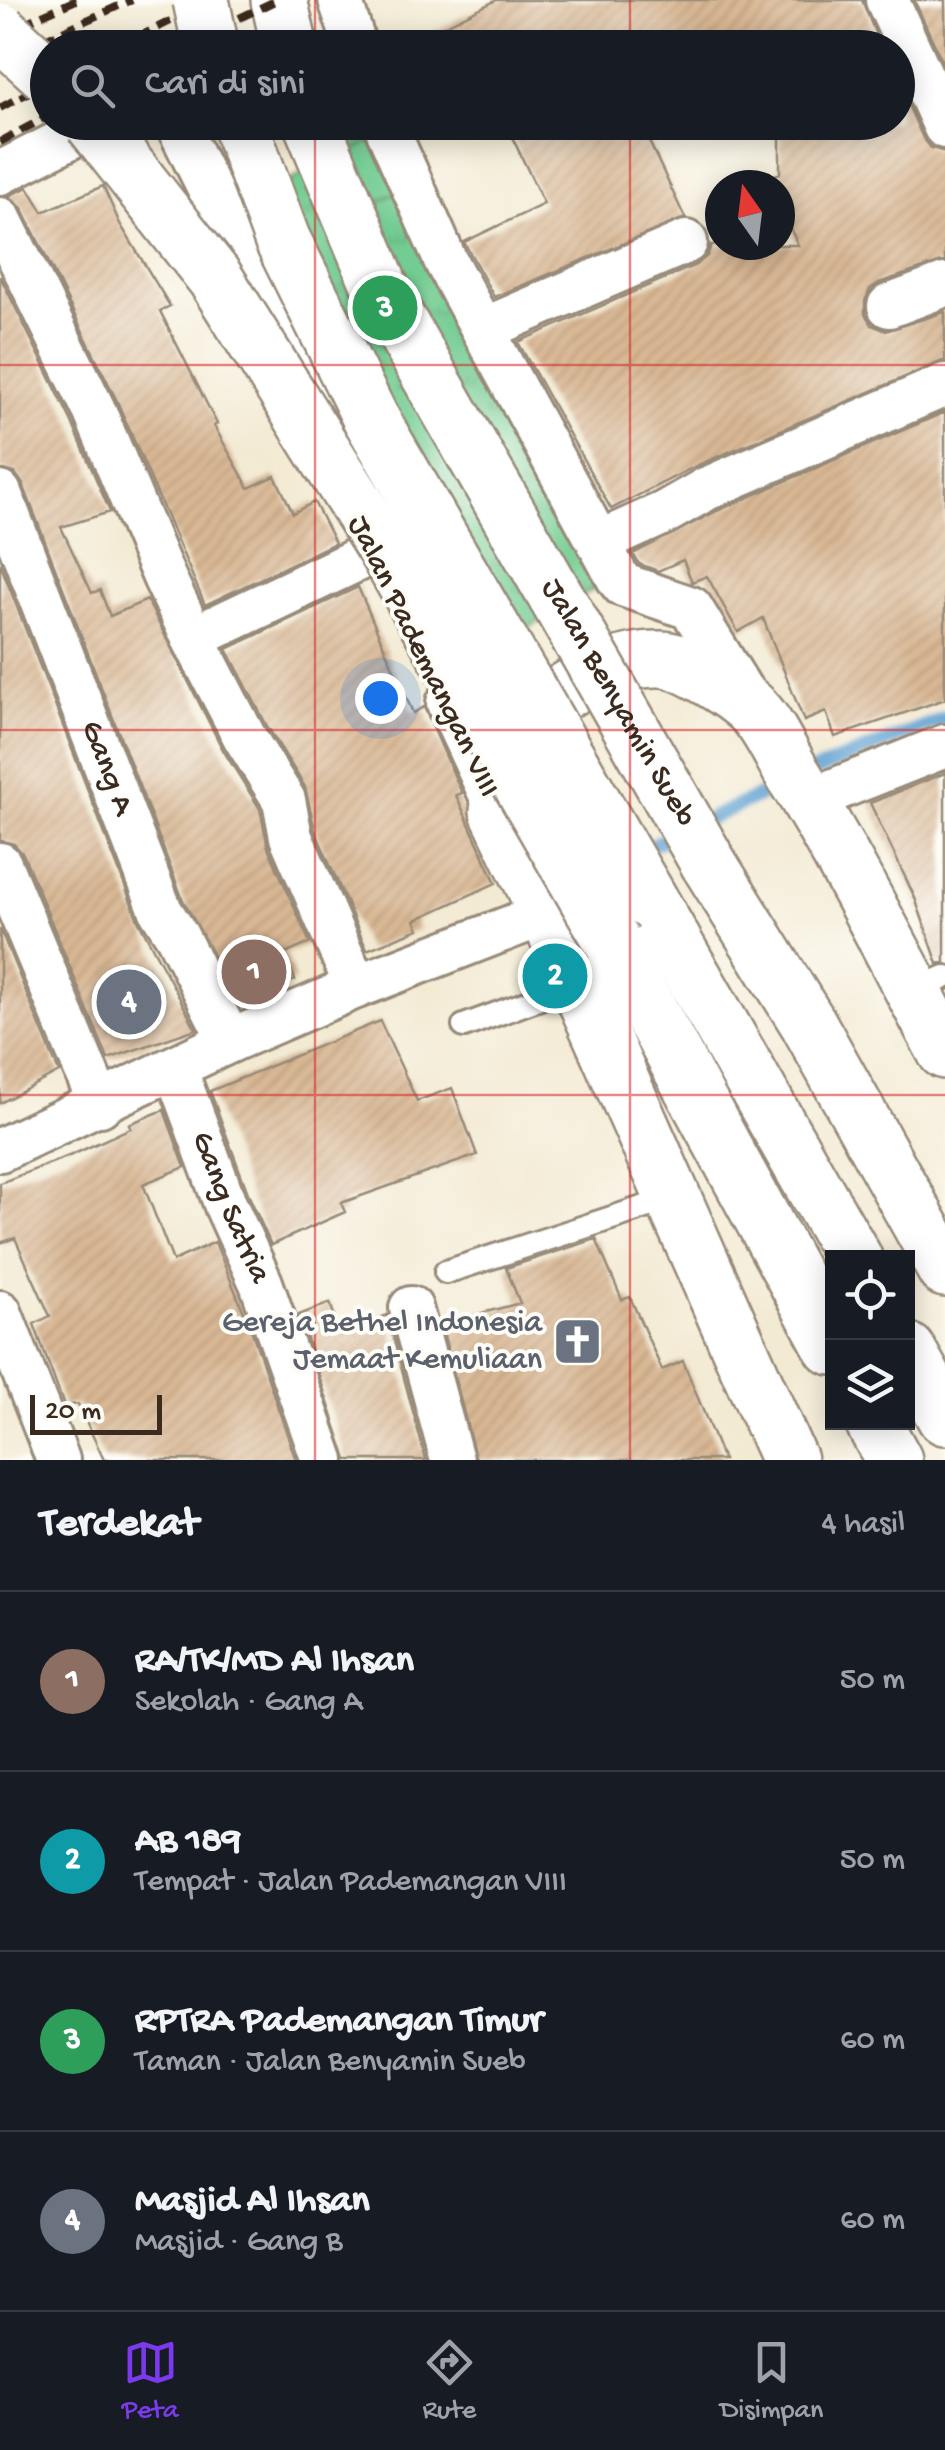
<!DOCTYPE html>
<html lang="id">
<head>
<meta charset="utf-8">
<style>
	:root { --surface:#171b24; --page:#20242c; --text:#f1f3f6; --muted:#9ea1a6; --line:#363941; --accent:#7c3aed }
	body { margin:0; font-family:"Gochi Hand",sans-serif; background:var(--page); color:var(--text) }
	.controls { position:absolute; right:30px; bottom:30px; display:grid; overflow:hidden; border-radius:0px; box-shadow:0 5px 25px #0003 }
	.controls button { width:90px; height:90px; display:grid; place-items:center; padding:0; border:0; border-bottom:2px solid var(--line); background:var(--surface); color:var(--text); font:50px sans-serif }
	.compass { position:absolute; left:705px; top:170px; width:90px; height:90px; border-radius:50%; background:var(--surface); box-shadow:0 5px 25px #0003; rotate:346deg }
	.scale { position:absolute; left:30px; bottom:25px; width:132px; box-sizing:border-box; padding-left:10px; border:5px solid #3b2a1e; border-top:0; font-size:28px; line-height:35px; white-space:nowrap; color:#3b2a1e; -webkit-text-stroke:8px #fdfcf7; paint-order:stroke }
	.you { position:absolute; left:380px; top:698px; width:35px; height:35px; margin:-25px; border:8px solid #fff; border-radius:50%; background:#1a73e8; box-shadow:0 0 0 15px #1a73e833 }
	.badge { display:grid; place-items:center; width:65px; height:65px; border-radius:50%; background:var(--accent); color:#fff; font-size:32px; font-weight:700 }
	.pin { position:absolute; translate:-50% -50%; border:5px solid #fff; box-shadow:0 2px 10px #0006 }
	.list { margin:0; padding:0; list-style:none }
	h2 { display:flex; justify-content:space-between; align-items:center; height:130px; margin:0; padding:0 40px; font-size:42px }
	h2 small { font-size:32px; font-weight:400; color:var(--muted) }
	.list li { display:grid; grid-template-columns:65px 1fr auto; gap:30px; align-items:center; box-sizing:border-box; height:180px; padding:0 40px; border-top:2px solid var(--line) }
	.list b { display:block; font-size:38px; white-space:nowrap }
	.list p { margin:0; font-size:32px; white-space:nowrap; color:var(--muted) }
	.list em { font-size:32px; font-style:normal; color:var(--muted) }
	.icon { flex:none; width:55px; height:55px; fill:none; stroke:currentColor; stroke-width:2; stroke-linecap:round; stroke-linejoin:round }
	.map { position:relative; flex:none; width:945px; height:1460px; overflow:hidden }
	.search { position:absolute; background:var(--surface); box-shadow:0 5px 25px #0003; left:30px; right:30px; top:30px; height:110px; display:flex; align-items:center; gap:25px; box-sizing:border-box; padding:0 35px; border-radius:55px; color:var(--muted); font-size:38px }
	.sheet { height:850px; background:var(--surface) }
	nav { display:flex; justify-content:space-around; align-items:center; box-sizing:border-box; height:140px; border-top:2px solid var(--line); background:var(--surface); font-size:28px; color:var(--muted) }
	nav a { display:grid; justify-items:center; gap:5px }
	nav .on { color:var(--accent) }
	.map>svg:first-child { display:block }
</style>
</head>
<body>
<div class="map">
<svg width="945" height="1460" viewBox="0 0 945 1460">
	<defs>
		<pattern id="park-tufts" width="24" height="20" patternUnits="userSpaceOnUse" patternTransform="scale(2.5)"><rect width="24" height="20" fill="#73cc92"/><path d="M3 7l-1-3M5 7V3M7 7l1-3M15 17l-1-3M17 17v-4M19 17l1-3" fill="none" stroke="#64af7d"/></pattern>
		<pattern id="building-hatch" width="6" height="6" patternUnits="userSpaceOnUse" patternTransform="scale(2.5)"><rect width="6" height="6" fill="#d9b894"/><path d="M-1 1l2-2M0 6l6-6M5 7l2-2" fill="none" stroke="#bb9e7f"/></pattern>
	</defs>
	<rect width="100%" height="100%" fill="#fdfcf7"/>
	<filter id="ink" filterUnits="userSpaceOnUse"><feTurbulence type="fractalNoise" baseFrequency=".01" numOctaves="2"/><feDisplacementMap in="SourceGraphic" scale="20" xChannelSelector="R" yChannelSelector="G"/><feConvolveMatrix kernelMatrix="1 2 1 2 8 2 1 2 1" color-interpolation-filters="sRGB"/></filter>
	<filter id="wash" filterUnits="userSpaceOnUse"><feTurbulence type="fractalNoise" baseFrequency=".0048" numOctaves="4" result="noise"/><feDisplacementMap in="SourceGraphic" scale="40" xChannelSelector="R" yChannelSelector="G"/><feGaussianBlur stdDeviation="2.25" result="paint"/><feColorMatrix in="noise" values="0 0 0 0 0 0 0 0 0 0 0 0 0 0 0 0 0 1.4 0 .05"/><feComposite in="paint" operator="in"/></filter>
	<g filter="url(#wash)">
		<rect width="100%" height="100%" fill="#f3ead3"/>
		<path fill="url(#park-tufts)" stroke="#577b58" stroke-width="2.5" d="M381,128L611,579L491,650L254,202Z"/>
		<path fill="#73cc92" stroke="#577b58" stroke-width="2.5" d="M371,140L399,191L376,203L348,155Z"/>
		<g fill="none" stroke-linecap="round" stroke-linejoin="round">
			<path stroke="#5ea1d2" stroke-width="14" d="M807,774L945,718
				M698,824L787,783
				M634,853L678,833"/>
		</g>
		<g id="blocks">
			<path fill="url(#building-hatch)" d="M497,0H862L881,48H399Z
				M914,0H945V67Z
				M898,83L923,138L931,148L945,152V261L879,283L870,289L865,301V314L872,325L886,331L945,312V360L696,466L611,509L518,342L696,265L707,256L711,245H798L780,205V185H771L768,178L780,173V122H898Z
				M505,122H640L685,218L494,297L464,242L544,204Z
				M103,186L120,224L170,306L160,311L217,424L214,426L249,488L275,476L293,513L314,502L335,543L205,605L116,399L22,208L8,196L28,187L43,212Z
				M0,276L71,420L110,512L61,527L92,593L100,590L110,616L147,600L223,750L260,809L268,847L310,943L285,954L295,980L239,1002L183,900L23,484L15,473L0,469Z
				M945,412V699L835,737L826,712L804,721L763,618L738,632L707,576L692,582L683,560L658,571L639,564L633,554L717,511Z
				M0,563L138,920L196,1029L108,1059L23,854L14,844L0,840Z
				M358,587L413,713L424,707L462,793L456,795L496,883L415,920L419,929L367,950L315,830L305,787L267,726L227,649Z
				M945,773V962L938,964L915,898L870,803Z
				M0,929L59,1072L0,1103Z
				M380,1021L417,1101L452,1088L477,1155L341,1203L345,1212L271,1245L249,1196L210,1091Z
				M164,1110L185,1167L143,1184L173,1261L215,1242L252,1332L296,1460H104L78,1404L64,1406L34,1324L50,1316L15,1238L0,1243V1183L74,1154L131,1128L129,1124Z
				M596,1239L622,1300L630,1297L662,1370L683,1361L723,1460H476L441,1324L520,1303L506,1268Z
				M330,1303L341,1335L387,1315L426,1460H347L299,1315Z"/>
		</g>
	</g>
	<g filter="url(#ink)">
		<use href="#blocks" fill-opacity="0" stroke="#978a78" stroke-width="2.5"/>
		<g fill="none" stroke-linecap="round" stroke-linejoin="round">
			<defs>
				<path id="lane" d="M913,991L945,977
					M464,1026L578,984
					M446,1272L673,1198"/>
				<g id="street">
					<path d="M340,0L356,48"/>
					<path d="M887,0L945,127"/>
					<path d="M176,122L259,289L324,403L330,424"/>
					<path d="M384,122L446,262L619,580L623,585L691,608L746,698"/>
					<path d="M0,173L100,122"/>
					<path d="M0,219L94,410L164,577L193,638L245,738L284,800L291,837L356,987"/>
					<path d="M889,306L945,285"/>
					<path d="M484,329L686,242"/>
					<path id="s1" d="M0,493L161,911L177,936L230,1041"/>
					<path d="M600,542L664,513L706,489L945,385"/>
					<path d="M193,638L367,555"/>
					<path d="M448,703L498,811"/>
					<path d="M809,800L945,746"/>
					<path d="M0,864L100,1105"/>
					<path id="s2" d="M175,1068L226,1206L261,1283L323,1460"/>
					<path d="M0,1150L230,1041L356,987L547,913"/>
					<path d="M411,1308L452,1460"/>
					<path d="M0,1312L58,1460"/>
				</g>
				<path id="secondary" d="M789,1460L547,913L498,811L518,723C560,693 608,657 662,659C684,659 738,695 754,711C770,728 782,756 794,776C849,864 896,959 945,1051"/>
				<path id="primary" d="M279,0L290,48
					M709,864L808,1023L945,1269
					M651,902L854,1258
					M908,1351L945,1417"/>
				<path id="highway" d="M613,943L832,1347
					M873,1422L894,1460"/>
			</defs>
			<use href="#lane" stroke="#978a78" stroke-width="28"/>
			<use href="#street" stroke="#978a78" stroke-width="48"/>
			<use href="#secondary" stroke="#978a78" stroke-width="60"/>
			<use href="#primary" stroke="#978a78" stroke-width="60"/>
			<use href="#highway" stroke="#978a78" stroke-width="60"/>
			<use href="#lane" stroke="#fff" stroke-width="22"/>
			<use href="#street" stroke="#fff" stroke-width="42"/>
			<use href="#secondary" stroke="#fff" stroke-width="55"/>
			<use href="#primary" stroke="#fff" stroke-width="55"/>
			<use href="#highway" stroke="#fff" stroke-width="55"/>
			<path stroke="#3b2a1e" stroke-width="8" stroke-dasharray="15 8" stroke-linecap="butt" d="M0,34L76,0
				M116,48L213,0
				M177,48L277,0
				M0,59L132,0
				M0,108L48,82
				M0,142L48,116"/>
			<defs>
				<g id="primary-bridge">
					<path d="M201,0L211,48"/>
					<path d="M239,122L282,239L370,417L651,902"/>
					<path id="s3" d="M311,122L385,298L709,864"/>
				</g>
				<path id="highway-bridge" d="M0,31L48,75
					M92,122L215,278L385,549L613,943"/>
			</defs>
			<use href="#primary-bridge" stroke="#978a78" stroke-width="60" stroke-linecap="butt"/>
			<use href="#highway-bridge" stroke="#978a78" stroke-width="60" stroke-linecap="butt"/>
			<use href="#primary-bridge" stroke="#fff" stroke-width="55"/>
			<use href="#highway-bridge" stroke="#fff" stroke-width="55"/>
		</g>
	</g>
	<path fill="none" stroke="#d62828" stroke-width="2.5" stroke-opacity="0.55" d="M315,0V48M630,0V48M315,122V1460M630,122V1460M0,365H945M0,730H945M0,1095H945"/>
	<defs>
		<symbol id="church-square" viewBox="-11 -11 22 22"><rect x="-9" y="-9" width="18" height="18" rx="4" fill="#6b7280" stroke="#fdfcf7"/><path d="M-1.2-6h2.4v3.5h3.3v2.4h-3.3V6h-2.4V-.1h-3.3v-2.4h3.3Z" fill="#fff"/></symbol>
	</defs>
	<g fill-rule="evenodd">
		<use href="#church-square" x="550" y="1314" width="55" height="55"/>
	</g>
	<g text-anchor="middle" dominant-baseline="central" stroke-width="8" stroke-linejoin="round" paint-order="stroke">
		<g font-size="32" fill="#3b2a1e" stroke="#fdfcf7">
			<text transform="translate(422 657) rotate(64)">Jalan Pademangan VIII</text>
			<text stroke="none"><textPath href="#s3" startOffset="658">Jalan Benyamin Sueb</textPath></text>
			<text stroke="none"><textPath href="#s1" startOffset="295">Gang A</textPath></text>
			<text stroke="none"><textPath href="#s2" startOffset="150">Gang Satria</textPath></text>
		</g>
		<g font-size="32" fill="#5b616d" stroke="#fdfcf7" text-anchor="end">
			<text x="542" y="1324">Gereja Bethel Indonesia<tspan x="542" dy="37">Jemaat Kemuliaan</tspan></text>
		</g>
	</g>
</svg>
<div class="controls">
<button><svg class="icon" aria-label="locate" viewBox="0 0 24 24"><circle cx="12" cy="12" r="6"/><path d="M12 2v4M12 18v4M2 12h4M18 12h4"/></svg></button>
<button><svg class="icon" aria-label="layers" viewBox="0 0 24 24"><path d="M12 4l9 5-9 5-9-5zM3 14l9 5 9-5"/></svg></button>
</div>
<svg class="compass" viewBox="-18 -18 36 36"><path d="M0-13l5 13h-10z" fill="#e53935"/><path d="M0 13l5-13h-10z" fill="#9ea1a6"/></svg>
<div class="scale">20 m</div>
<div class="you"></div>
<div class="pin badge" style="left:254px;top:972px;background:#8d6e63">1</div>
<div class="pin badge" style="left:555px;top:976px;background:#0f9aa8">2</div>
<div class="pin badge" style="left:385px;top:308px;background:#2e9e5b">3</div>
<div class="pin badge" style="left:129px;top:1002px;background:#6b7280">4</div>
<div class="search"><svg class="icon" aria-label="search" viewBox="0 0 24 24"><circle cx="10" cy="10" r="6"/><path d="M15 15l6 6"/></svg>Cari di sini</div>
</div>
<section class="sheet">
<h2>Terdekat<small>4 hasil</small></h2>
<ul class="list">
<li><span class="badge" style="background:#8d6e63">1</span><div><b>RA/TK/MD Al Ihsan</b><p>Sekolah · Gang A</p></div><em>50 m</em></li>
<li><span class="badge" style="background:#0f9aa8">2</span><div><b>AB 189</b><p>Tempat · Jalan Pademangan VIII</p></div><em>50 m</em></li>
<li><span class="badge" style="background:#2e9e5b">3</span><div><b>RPTRA Pademangan Timur</b><p>Taman · Jalan Benyamin Sueb</p></div><em>60 m</em></li>
<li><span class="badge" style="background:#6b7280">4</span><div><b>Masjid Al Ihsan</b><p>Masjid · Gang B</p></div><em>60 m</em></li>
</ul>
</section>
<nav>
<a class="on"><svg class="icon" aria-label="map" viewBox="0 0 24 24"><path d="M3 6l6-2 6 2 6-2v14l-6 2-6-2-6 2zM9 4v14M15 6v14"/></svg>Peta</a>
<a><svg class="icon" aria-label="directions" viewBox="0 0 24 24"><path d="M12 3l9 9-9 9-9-9zM9 14v-3h6M13 9l2 2-2 2"/></svg>Rute</a>
<a><svg class="icon" aria-label="saved" viewBox="0 0 24 24"><path d="M7 4h10v16l-5-4-5 4z"/></svg>Disimpan</a>
</nav>
</body>
</html>
